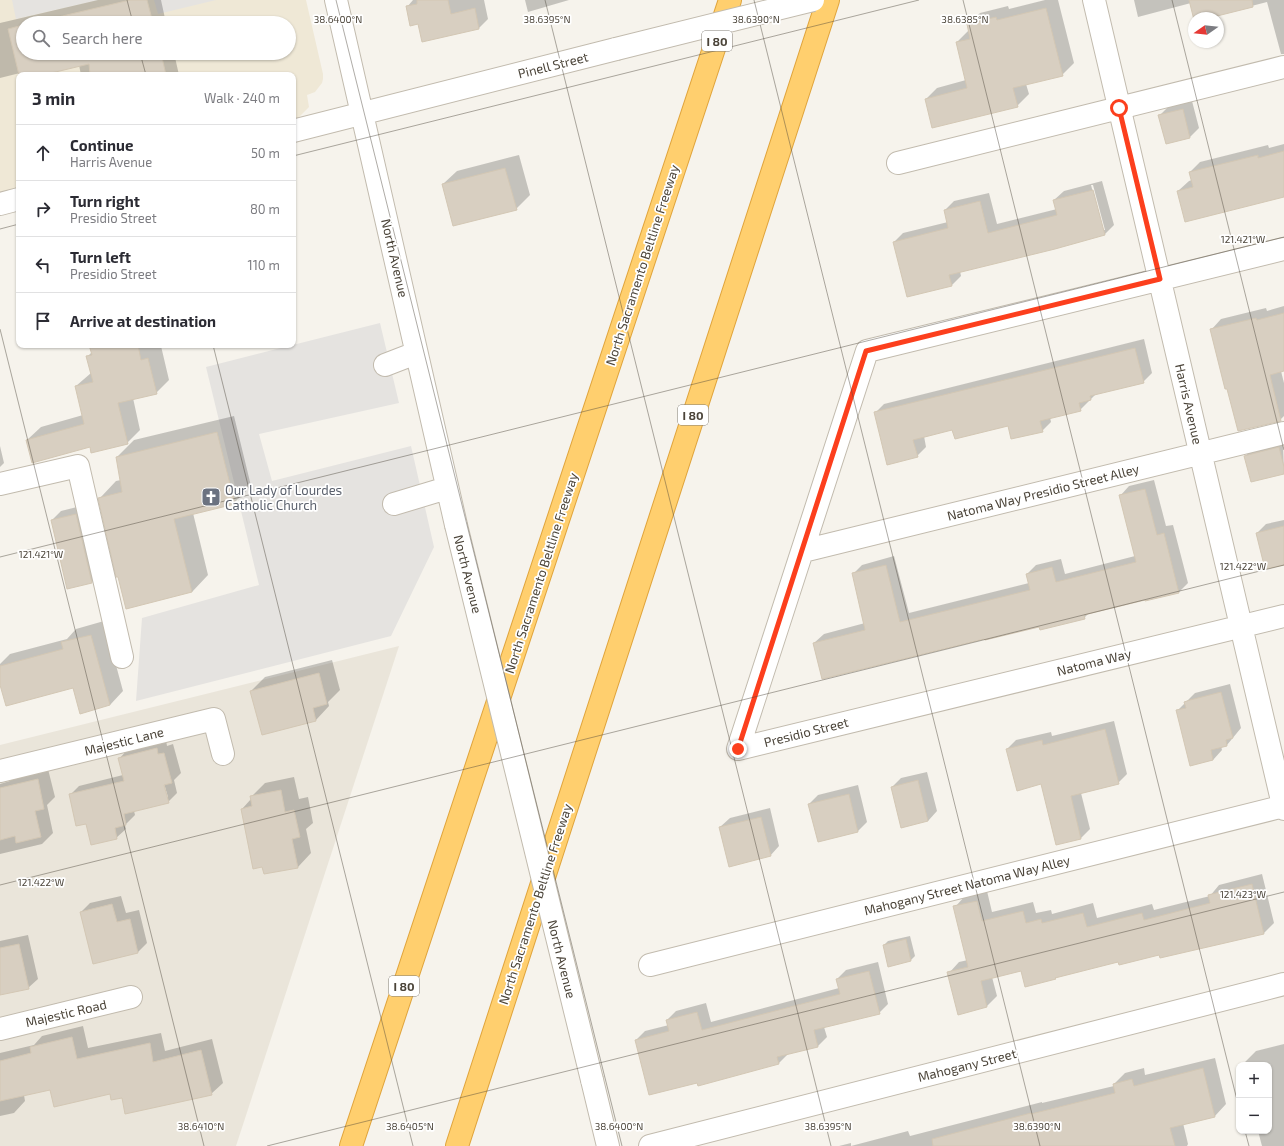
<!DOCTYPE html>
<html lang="en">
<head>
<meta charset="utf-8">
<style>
	:root { --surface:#fff; --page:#f2f2f3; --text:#2b2b33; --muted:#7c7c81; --line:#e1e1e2 }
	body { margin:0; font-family:"Exo 2",sans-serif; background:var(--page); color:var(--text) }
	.controls { position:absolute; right:12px; bottom:12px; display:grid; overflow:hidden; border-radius:8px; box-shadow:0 1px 3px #0004 }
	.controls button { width:36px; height:36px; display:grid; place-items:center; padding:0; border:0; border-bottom:1px solid var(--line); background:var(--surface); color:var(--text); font:20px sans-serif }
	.compass { position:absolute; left:1188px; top:12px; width:36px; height:36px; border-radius:50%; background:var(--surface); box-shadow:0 1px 3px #0004; rotate:256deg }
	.stop { position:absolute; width:12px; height:12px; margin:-9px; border:3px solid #fc3f1d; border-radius:50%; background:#fff }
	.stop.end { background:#fc3f1d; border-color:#fff; box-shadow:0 1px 4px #0008 }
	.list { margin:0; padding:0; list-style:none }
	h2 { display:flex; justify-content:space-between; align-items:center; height:52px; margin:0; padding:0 16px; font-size:17px }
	h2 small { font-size:13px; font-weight:400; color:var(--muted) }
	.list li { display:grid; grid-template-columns:26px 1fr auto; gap:12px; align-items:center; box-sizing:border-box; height:56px; padding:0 16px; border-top:1px solid var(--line) }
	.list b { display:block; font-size:15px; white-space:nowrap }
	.list p { margin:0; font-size:13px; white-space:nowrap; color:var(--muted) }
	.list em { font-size:13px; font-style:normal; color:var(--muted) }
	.icon { flex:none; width:22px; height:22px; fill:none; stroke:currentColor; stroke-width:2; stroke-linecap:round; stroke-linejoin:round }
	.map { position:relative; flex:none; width:1284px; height:1146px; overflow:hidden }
	.search { position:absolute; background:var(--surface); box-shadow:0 1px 3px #0004; left:16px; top:16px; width:280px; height:44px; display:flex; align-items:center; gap:10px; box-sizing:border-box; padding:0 14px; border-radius:22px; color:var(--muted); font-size:15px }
	.panel { position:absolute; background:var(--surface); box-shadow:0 1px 3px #0004; left:16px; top:72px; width:280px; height:276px; border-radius:8px }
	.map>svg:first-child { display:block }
</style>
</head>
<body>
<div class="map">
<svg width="1284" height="1146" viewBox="0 0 1284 1146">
	<rect width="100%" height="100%" fill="#f6f3ec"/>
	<path fill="#eae5da" d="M399,646L236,1146H0V745Z"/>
	<path fill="#efe8d6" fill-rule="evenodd" d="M0,0H306L323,74V79L322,83L315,92L307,95L309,107L296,120L293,121V75H19V190L0,194ZM23,23H289V53H23Z"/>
	<path fill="#e5e3e0" d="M12,0H98L16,19Z
		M154,0H216L158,14Z
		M380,323L399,403L259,434L272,481L411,446L434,547L391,636L136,701L142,618L259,585L206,367Z"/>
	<path fill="#0003" fill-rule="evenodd" d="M98,0H161L166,23H23V53H174L179,75H81L79,65L39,75H20V73L0,78V23Z
		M413,0H484L488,19L479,28L423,41L419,23L407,7Z
		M525,0H569L528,12Z
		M1045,0H1058L1074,63L1062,75L1026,84L1029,94L1017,106L926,99L937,88L966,80L957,42L969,30L968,25L980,13L1008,6L1009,9Z
		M1134,0H1284V54H1281L1267,2L1205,18H1195L1191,3L1138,17Z
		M1192,101L1199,128L1190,137L1166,143L1159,116L1169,106Z
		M1284,144V197L1178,191L1189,181L1192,180L1190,172L1200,162L1268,145L1269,148Z
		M519,155L530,195L516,209L443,184L457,171Z
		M1102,181L1114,225L1105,234L1055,248L960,271L961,276L952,285L894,242L903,233L948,222L945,210L954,201L989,193L997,224L1057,209L1054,200L1064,191ZM1091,185H1093L1105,230H1103Z
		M1284,306V370L1281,371L1284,383V416L1280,420L1211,330L1221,319L1266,308L1267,311Z
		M1144,339L1152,373L1143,382L1097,393L1080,410L1050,417L1051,422L1042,431L1009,425L953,429L924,436L926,447L917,456L875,413L884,404Z
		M90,345H154V347L161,346L169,380L156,393L133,398L140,430L127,443L90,446L27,440L41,427L83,415L76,386L91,373L88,356L92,352Z
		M234,416L251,486L234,503L193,513L208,575L192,592L119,576L100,498L116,481L121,480L117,457L134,440Z
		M1283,443L1284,473L1245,456L1250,452Z
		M0,446L4,463L0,467Z
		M1154,480L1166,526L1173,525L1188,583L1179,592L1146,598L1090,612L1084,618L985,637L814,643L824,634L865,623L853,574L862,565L894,556L909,613L1029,583L1027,574L1036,565L1061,559L1065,574L1135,556L1120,496L1129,486Z
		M85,505L101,573L92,582L52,520L61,511Z
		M1284,520V564L1257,533L1266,524Z
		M104,621L123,691L110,705L73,687L0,681V664L10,654L67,639L76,629Z
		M332,660L340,690L328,702L329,706L316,720L251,691L265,677Z
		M1230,684L1241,728L1227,745L1221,746L1222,750L1213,760L1191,765L1177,711L1195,693Z
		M1114,721L1127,774L1118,783L1081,793L1090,829L1081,838L1057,844L1042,783L1007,749L1016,740L1051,732L1052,736Z
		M166,740L167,746L173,744L181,773L174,780L177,793L168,802L134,811L135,815L125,825L126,829L116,838L86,823L70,795L79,786L123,775L119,759L128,749ZM163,780L168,797H166L162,781Z
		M48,769L55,797L47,805L53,833L42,844L0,854V784L10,781L15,776Z
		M927,772L937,811L928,821L892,787L901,778Z
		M294,777L299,799L308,797L313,823L306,829L311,853L298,867L242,809L251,799V797L265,783Z
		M858,785L867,822L858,831L809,804L818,795Z
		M770,808L779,846L770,856L720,827L730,818Z
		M1262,874L1274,923L1264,933L1119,961L1057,976L1055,979L1022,969L992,977L997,996L987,1006L959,1013L949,973L959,962L968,960L955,907L965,896L987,891L992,912L1033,902L1036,913L1051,910L1052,914L1093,903L1097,918L1152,904L1154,910L1210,896L1219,885Z
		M121,896L126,913L139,910L147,943L138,952L93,963L81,912L90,903Z
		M28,935L38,979L28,988L0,994V941Z
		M910,936L915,956L911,960L884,945L888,941Z
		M878,962L888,1004L879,1013L824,1027L827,1037L818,1046L788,1054L779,1063L698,1082L636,1040L645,1031L669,1025L667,1020L676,1011L706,1003L711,1022L839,988L837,979L846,970Z
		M83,1026L88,1048L161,1033L165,1051L212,1039L223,1083L211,1094L123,1097L111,1093L51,1089L24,1095L25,1101L14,1113L0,1116V1053L34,1045L42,1036Z
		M1284,1044V1146H1262L1258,1131H1269V1065H1242L1256,1051Z
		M1215,1058L1226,1104L1215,1116L1183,1123L1188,1144L1187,1146H839L851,1143V1146L908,1131L910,1136L1042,1102V1103L1114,1086V1084L1125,1073L1144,1068L1145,1075Z"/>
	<path fill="#d8cfc1" stroke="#d3c7b4" d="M130,0H147L153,23H33Z
		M417,0H448L451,14L475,8L479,29L422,42L418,24L410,26L406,6L417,4Z
		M1189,0H1252L1253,7L1209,18H1194V20Z
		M1046,8L1063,76L1013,88L1018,107L932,128L925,99L967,88L956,42L970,39L967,24L996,17L997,20Z
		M23,25V53H161L166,75H90L89,64L43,75H19L8,29Z
		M1183,109L1190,138L1166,144L1158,115Z
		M1284,151V197L1185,222L1177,191L1193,187L1189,172L1258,155V158Z
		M505,168L517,210L453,226L442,184Z
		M1093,190L1105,235L1055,249L949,275L952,286L907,297L893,242L948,228L944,210L980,201L988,233L1057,215L1053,200Z
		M1284,313V371L1270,375L1281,421L1238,431L1227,389H1225L1210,329L1256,318L1257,320Z
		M89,345H138L141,360L148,358L157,394L118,403L128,444L91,453L90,447L32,463L26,440L84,424L75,386L93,382L86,356L92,355Z
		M1135,348L1144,383L1090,396L1091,400L1079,403L1081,411L1040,421L1043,432L1011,439L1008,426L955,439L952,430L913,440L918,457L887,465L874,412Z
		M217,432L235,504L174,519L192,592L126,609L118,577H116L98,498L122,492L116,457Z
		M1279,447L1284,467V474L1251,482L1244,456Z
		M1145,489L1157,535L1164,533L1179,593L1145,601V600L1084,615L1085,619L1040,630L1039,627L985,640L984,639L822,679L813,643L865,630L852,573L886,565L900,622L1030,590L1026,574L1052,567L1056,582L1136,562L1119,495Z
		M76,514L92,583L67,589L51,520Z
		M1284,526V565L1265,569L1256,533Z
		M91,635L110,705L80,714L73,688L6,706L0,685V666L63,649L61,642Z
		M319,673L327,704L313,708L316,721L262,735L250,691Z
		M1221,692L1233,738L1226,740L1227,746L1211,750L1213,760L1190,766L1176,710L1186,708L1184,702L1190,700Z
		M1105,729L1119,784L1071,796L1081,839L1056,845L1041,784L1017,791L1006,749L1042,740L1043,745Z
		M157,748L158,754L164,753L172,783L164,785L169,803L124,814L126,825L115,828L117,839L91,845L86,824L76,826L69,794L124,781L118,758Z
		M38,779L44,809L35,811L41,837L16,843L15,836L0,840V788Z
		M918,780L928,821L901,828L891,787Z
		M281,790L285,812L294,810L300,837L292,839L298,868L264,874L262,867L253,869L241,809L252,806L250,796Z
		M849,794L858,832L818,842L808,804Z
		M761,817L771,856L729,867L719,827Z
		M1252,884L1264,934L1160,958L1159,955L1119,965L1118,962L1055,978L1056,979L1025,987L1021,971L981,981L987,1007L958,1015L947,972L968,967L953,906L977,901L982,921L1023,911L1026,923L1041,919L1042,923L1083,913L1087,927L1142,913L1144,920L1210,903L1208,895Z
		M112,904L117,922L130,919L138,953L93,964L80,912Z
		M906,939L911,961L888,967L883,945Z
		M19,944L29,989L0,995V948Z
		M869,971L880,1014L814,1030L818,1047L777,1057L779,1064L698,1086L697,1083L649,1095L635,1040L669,1031L666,1020L697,1012L702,1030L840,994L836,979Z
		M72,1037L77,1059L150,1043L153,1062L201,1050L212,1095L125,1114L122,1098L111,1100L110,1094L54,1107L50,1090L0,1101V1061L31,1053L30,1047Z
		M1203,1068L1215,1117L1170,1128L1175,1146H933L932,1139L1031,1113V1114L1115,1093L1113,1084L1132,1079L1134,1086Z"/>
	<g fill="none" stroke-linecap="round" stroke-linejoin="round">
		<defs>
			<path id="minor" d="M336,0L456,525
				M1094,0L1284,809
				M293,131L616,49
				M898,163L1284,67
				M0,204L19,199
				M1284,249L867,351L738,749L1284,616
				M385,365L416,353
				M0,484L78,466L122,657
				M394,504L447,488
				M803,551L1284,433
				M0,771L214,719L223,754
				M650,965L1284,806
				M0,1029L131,997
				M592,1080L608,1146
				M650,1146L1284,984"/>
			<path id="highway" d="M351,1146L730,0
				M457,1146L828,0"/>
		</defs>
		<use href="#minor" stroke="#c2bbae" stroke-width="24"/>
		<use href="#highway" stroke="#e0a43c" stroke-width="24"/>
		<use href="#minor" stroke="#fff" stroke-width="22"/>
		<use href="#highway" stroke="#ffcf6e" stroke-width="22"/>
		<defs>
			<path id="minor-bridge" d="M616,49L813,0
				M456,525L592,1080"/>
		</defs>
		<use href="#minor-bridge" stroke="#c2bbae" stroke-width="24" stroke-linecap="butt"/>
		<use href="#minor-bridge" stroke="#fff" stroke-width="22"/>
	</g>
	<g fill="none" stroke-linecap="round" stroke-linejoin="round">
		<path stroke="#fc3f1d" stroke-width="5" d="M738,749L866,351L1160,279L1119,108"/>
	</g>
	<path fill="none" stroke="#4b4439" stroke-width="1" stroke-opacity="0.45" d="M127,0L133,23M336,0L622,1146M545,0L831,1146M754,0L1040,1146M963,0L1239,1108M1172,0L1284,450M140,53L146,75M293,156L919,0M0,229L19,224M0,329L204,1146M213,345L413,1146M0,557L1284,237M0,885L1284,565M1245,1131L1249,1146M267,1146L1284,892"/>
	<defs>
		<symbol id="church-square" viewBox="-11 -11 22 22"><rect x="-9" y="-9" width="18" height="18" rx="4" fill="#6b7280" stroke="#fff"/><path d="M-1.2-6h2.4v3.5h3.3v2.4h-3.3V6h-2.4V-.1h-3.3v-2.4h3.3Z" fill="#fff"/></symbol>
	</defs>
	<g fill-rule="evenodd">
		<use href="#church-square" x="200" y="486" width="22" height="22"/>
	</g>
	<g text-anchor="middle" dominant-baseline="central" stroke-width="3.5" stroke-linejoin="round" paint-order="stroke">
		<g fill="#fff" stroke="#817c74" stroke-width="1">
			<rect x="702" y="31" width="30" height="20" rx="3"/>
			<rect x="678" y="405" width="30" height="20" rx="3"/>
			<rect x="389" y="976" width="30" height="20" rx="3"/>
		</g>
		<g font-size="12" font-weight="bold" fill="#4b4439">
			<text x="717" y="41">I 80</text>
			<text x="693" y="415">I 80</text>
			<text x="404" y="986">I 80</text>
		</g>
		<g font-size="13" fill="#4b4439" stroke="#fff">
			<text transform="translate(553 65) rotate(-14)">Pinell Street</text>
			<text transform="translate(395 258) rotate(77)">North Avenue</text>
			<text transform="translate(642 265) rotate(-72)">North Sacramento Beltline Freeway</text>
			<text transform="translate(1189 404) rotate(77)">Harris Avenue</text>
			<text transform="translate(1043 492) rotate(-14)">Natoma Way Presidio Street Alley</text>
			<text transform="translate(541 573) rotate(-72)">North Sacramento Beltline Freeway</text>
			<text transform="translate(468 574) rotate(76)">North Avenue</text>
			<text transform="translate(1094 662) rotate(-14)">Natoma Way</text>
			<text transform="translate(806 732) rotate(-14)">Presidio Street</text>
			<text transform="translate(124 741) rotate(-14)">Majestic Lane</text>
			<text transform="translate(967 885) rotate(-14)">Mahogany Street Natoma Way Alley</text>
			<text transform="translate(535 904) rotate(-72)">North Sacramento Beltline Freeway</text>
			<text transform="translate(562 959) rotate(76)">North Avenue</text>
			<text transform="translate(66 1013) rotate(-13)">Majestic Road</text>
			<text transform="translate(967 1065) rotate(-14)">Mahogany Street</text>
		</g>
		<g font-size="13" fill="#5b616d" stroke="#fff" text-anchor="start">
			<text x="225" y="490">Our Lady of Lourdes<tspan x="225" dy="15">Catholic Church</tspan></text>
		</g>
	</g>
	<g font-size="10" text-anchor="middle" fill="#4b4439" stroke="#fff" stroke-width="3.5" stroke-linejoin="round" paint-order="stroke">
		<text x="338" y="23">38.6400°N</text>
		<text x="547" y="23">38.6395°N</text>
		<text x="756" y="23">38.6390°N</text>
		<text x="965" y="23">38.6385°N</text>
		<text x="1243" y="243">121.421°W</text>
		<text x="41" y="558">121.421°W</text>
		<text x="1243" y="570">121.422°W</text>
		<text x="41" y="886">121.422°W</text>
		<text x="1243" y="898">121.423°W</text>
		<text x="201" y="1130">38.6410°N</text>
		<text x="410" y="1130">38.6405°N</text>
		<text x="619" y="1130">38.6400°N</text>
		<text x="828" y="1130">38.6395°N</text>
		<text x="1037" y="1130">38.6390°N</text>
	</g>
</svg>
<div class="controls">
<button>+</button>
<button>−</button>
</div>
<svg class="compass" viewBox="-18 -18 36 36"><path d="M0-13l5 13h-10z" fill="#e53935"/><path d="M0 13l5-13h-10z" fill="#7c7c81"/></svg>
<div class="stop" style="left:1119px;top:108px"></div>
<div class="stop end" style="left:738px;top:749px"></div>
<div class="search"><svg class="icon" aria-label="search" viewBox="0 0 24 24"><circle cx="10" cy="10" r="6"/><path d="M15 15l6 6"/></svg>Search here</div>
<section class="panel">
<h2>3 min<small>Walk · 240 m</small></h2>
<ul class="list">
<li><svg class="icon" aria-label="ahead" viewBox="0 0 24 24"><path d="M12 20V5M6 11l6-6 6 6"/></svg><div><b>Continue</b><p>Harris Avenue</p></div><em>50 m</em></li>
<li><svg class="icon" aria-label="right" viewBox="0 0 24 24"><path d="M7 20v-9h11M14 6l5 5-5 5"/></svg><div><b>Turn right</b><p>Presidio Street</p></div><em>80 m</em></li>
<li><svg class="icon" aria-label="left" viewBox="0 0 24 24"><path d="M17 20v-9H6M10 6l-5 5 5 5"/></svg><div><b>Turn left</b><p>Presidio Street</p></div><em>110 m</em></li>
<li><svg class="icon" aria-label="arrive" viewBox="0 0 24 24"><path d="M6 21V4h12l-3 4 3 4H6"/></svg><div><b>Arrive at destination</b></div></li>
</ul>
</section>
</div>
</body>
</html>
